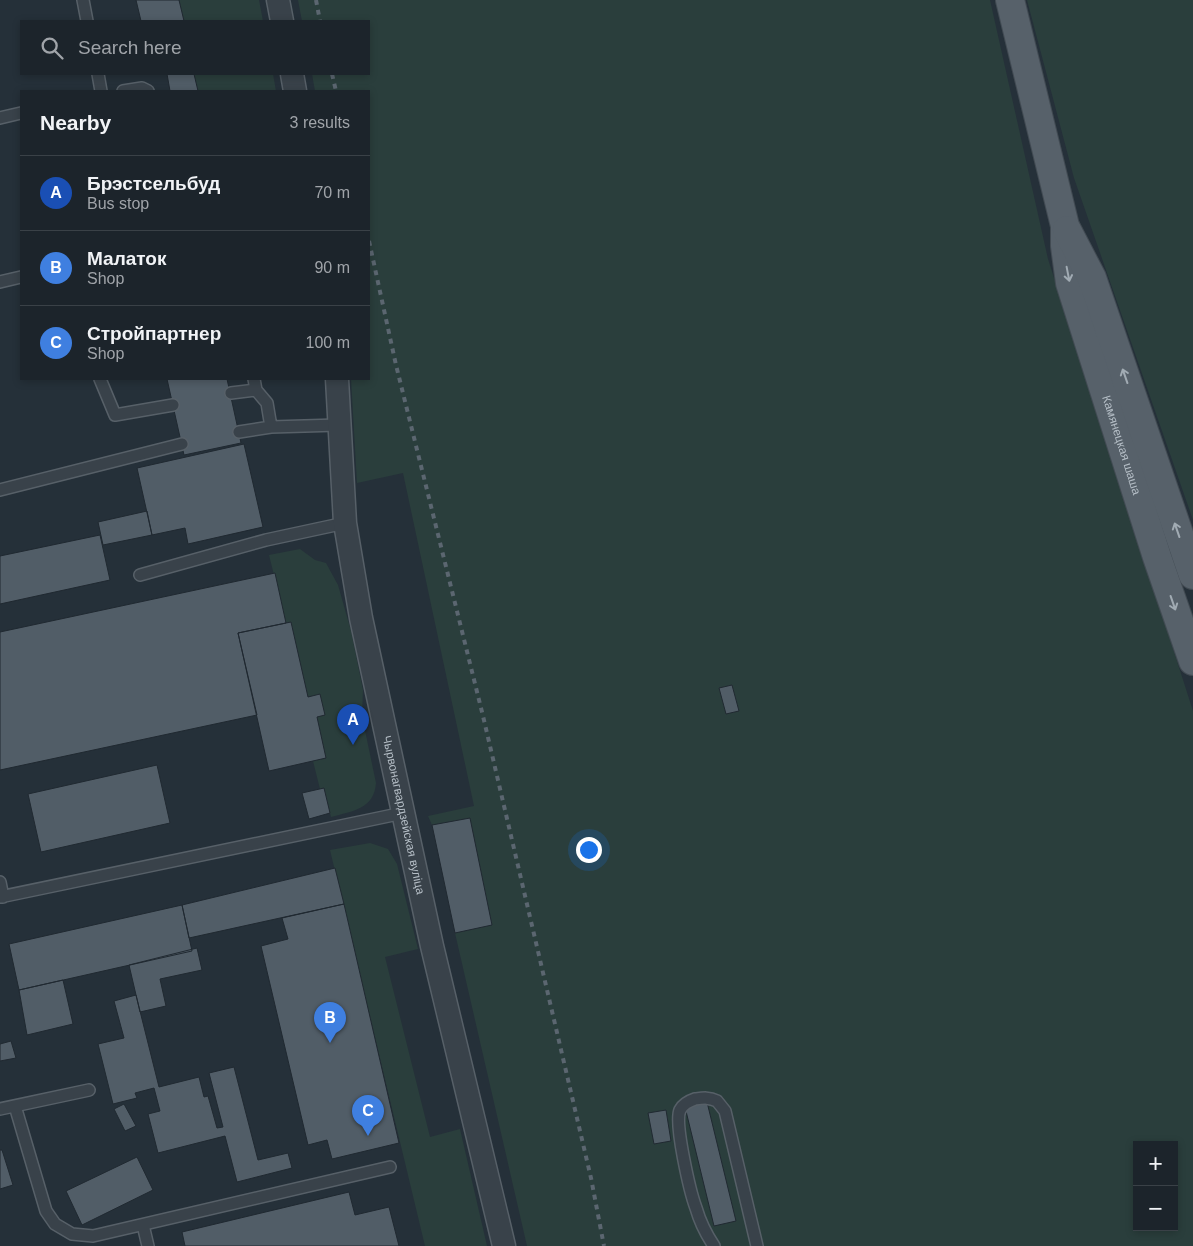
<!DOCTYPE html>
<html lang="en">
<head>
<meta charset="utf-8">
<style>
	:root { --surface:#1c242b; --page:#293037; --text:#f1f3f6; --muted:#a0a4a9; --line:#3a4147; --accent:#93c0ec }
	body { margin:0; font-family:Helvetica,sans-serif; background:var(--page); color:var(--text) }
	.controls { position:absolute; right:15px; bottom:15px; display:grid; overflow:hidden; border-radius:0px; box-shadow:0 2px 8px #0003 }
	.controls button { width:45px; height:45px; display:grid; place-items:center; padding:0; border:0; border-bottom:1px solid var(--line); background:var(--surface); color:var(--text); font:25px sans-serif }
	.you { position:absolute; left:588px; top:849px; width:18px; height:18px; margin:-12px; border:4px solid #fff; border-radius:50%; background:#1a73e8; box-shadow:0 0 0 8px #1a73e833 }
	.badge { display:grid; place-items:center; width:32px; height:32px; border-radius:50%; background:var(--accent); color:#fff; font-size:16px; font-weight:700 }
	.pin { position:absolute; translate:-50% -41px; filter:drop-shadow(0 1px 2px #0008) }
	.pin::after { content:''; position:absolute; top:26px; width:18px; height:15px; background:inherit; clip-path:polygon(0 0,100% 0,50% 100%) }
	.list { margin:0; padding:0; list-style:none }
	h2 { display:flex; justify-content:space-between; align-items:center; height:65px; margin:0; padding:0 20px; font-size:21px }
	h2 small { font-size:16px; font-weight:400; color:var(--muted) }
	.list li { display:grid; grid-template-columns:32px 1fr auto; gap:15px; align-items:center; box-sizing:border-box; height:75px; padding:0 20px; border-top:1px solid var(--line) }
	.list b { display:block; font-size:19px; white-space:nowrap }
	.list p { margin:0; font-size:16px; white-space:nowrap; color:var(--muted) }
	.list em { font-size:16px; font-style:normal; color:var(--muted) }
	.icon { flex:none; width:28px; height:28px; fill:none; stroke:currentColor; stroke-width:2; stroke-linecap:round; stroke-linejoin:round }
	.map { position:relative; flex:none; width:1193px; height:1246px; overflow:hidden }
	.search { position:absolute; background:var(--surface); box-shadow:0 2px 8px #0003; left:20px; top:20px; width:350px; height:55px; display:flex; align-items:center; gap:12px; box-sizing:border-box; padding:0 18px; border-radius:0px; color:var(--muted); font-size:19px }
	.panel { position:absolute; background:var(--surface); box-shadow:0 2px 8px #0003; left:20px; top:90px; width:350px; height:290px; border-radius:0px }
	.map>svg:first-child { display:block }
</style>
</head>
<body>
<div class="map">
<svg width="1193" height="1246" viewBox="0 0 1193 1246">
	<rect width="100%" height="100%" fill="#253039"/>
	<path fill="#2a3e3c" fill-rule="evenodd" d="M179,0H259L263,21H184Z
		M298,0H990L1048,259L1193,711V1246H527L455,933L492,925L470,818L432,825L428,816L474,806L403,473L357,483L351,379H369V91H315L312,74H369V21H302ZM1137,1145H1174V1227H1137Z
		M1027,0H1193V520L1074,178Z
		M194,74H273L276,91H198Z
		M300,549L315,560L326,563L338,585L351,631L363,690L362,716L376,783C374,809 353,811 331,817L324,788L320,789L313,761L326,758L317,717L320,695L308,697L291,622L286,623L269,555Z
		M370,843L388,849L397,864L418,949L385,957L430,1137L460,1129L487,1246H425L330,850Z"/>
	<path fill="#515d67" stroke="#202931" d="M136,0H179L184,21H141Z
		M167,74H194L198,91H170Z
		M167,379H227L241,443L184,455Z
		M244,444L263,527L188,544L185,528L152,535L137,468Z
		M147,511L152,535L103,545L98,522Z
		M100,535L110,580L0,604V556Z
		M275,573L286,623L238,633L257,715L0,770V632Z
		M291,622L308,697L320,694L325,715L317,717L326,758L269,771L238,633Z
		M732,685L739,711L726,714L719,688Z
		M157,765L170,823L41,852L28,794Z
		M324,788L330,813L309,819L302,793Z
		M470,818L492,925L455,933L432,825Z
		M335,868L344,904L189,938L182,905Z
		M344,904L399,1143L332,1159L327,1140L308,1145L261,946L288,939L282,918Z
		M182,905L192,951L19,990L9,944Z
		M197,948L202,970L160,979L166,1006L140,1012L129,965Z
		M63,980L73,1024L27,1035L19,990Z
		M136,995L159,1087L199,1077L204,1097L208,1096L217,1128L223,1127L209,1073L234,1067L258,1160L288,1153L292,1168L237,1182L225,1136L158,1153L148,1114L160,1111L154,1088L135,1093L137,1098L113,1104L98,1044L124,1038L114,1001Z
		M11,1041L16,1058L0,1061V1044Z
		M707,1102L736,1221L714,1226L685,1107Z
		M124,1104L136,1126L125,1131L114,1109Z
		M666,1110L671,1141L654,1144L648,1113Z
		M0,1150H2L13,1185L0,1189Z
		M137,1157L153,1190L82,1225L66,1191Z
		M349,1192L355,1215L389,1207L399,1246H185L182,1232Z"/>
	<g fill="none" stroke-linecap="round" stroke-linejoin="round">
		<defs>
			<path id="service" d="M83,0L87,21
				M98,74L101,91
				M123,91L142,88L148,91
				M0,118L21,113
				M0,282L21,277
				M100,379L115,415L173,405
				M254,379L256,390L267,403L271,427L338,425
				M231,393L256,390
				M239,432L271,427
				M0,490L182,444
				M140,575L266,540L345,523
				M0,882L3,897
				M0,897L403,813
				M15,1106L46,1211L55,1224L72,1234L93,1236L390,1167
				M0,1109L89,1090
				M143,1225L148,1246
				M714,1246C706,1234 700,1222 696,1208C690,1192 674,1123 680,1110C683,1104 689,1101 695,1099C703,1098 709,1097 717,1101L725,1111L757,1246"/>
			<g id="minor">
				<path d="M278,0L282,21"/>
				<path d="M292,74L295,91"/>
				<path id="s1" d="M337,379L345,523L361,618L432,946L504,1246"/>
			</g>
			<g id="primary">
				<path id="s2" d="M1010,0L1065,226V246L1070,283L1157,557L1193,661"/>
				<path d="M1067,230L1092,278L1193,575"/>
			</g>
		</defs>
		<use href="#service" stroke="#576068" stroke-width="14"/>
		<use href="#minor" stroke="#576068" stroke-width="25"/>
		<use href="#primary" stroke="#424b53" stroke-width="30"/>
		<use href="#service" stroke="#39424a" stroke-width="11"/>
		<use href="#minor" stroke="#39424a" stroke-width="22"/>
		<use href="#primary" stroke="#57616a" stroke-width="28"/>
		<path stroke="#5b6670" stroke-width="4" stroke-dasharray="5 5" stroke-linecap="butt" d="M316,0L320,21
			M332,74L336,91
			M369,241L396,365L483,716L591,1178L604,1246"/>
	</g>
	<defs><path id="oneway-shaft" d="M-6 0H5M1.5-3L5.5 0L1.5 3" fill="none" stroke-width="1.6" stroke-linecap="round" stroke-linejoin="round" transform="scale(1.25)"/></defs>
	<g stroke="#a1abb3">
		<use href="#oneway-shaft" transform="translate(1068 274) rotate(79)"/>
		<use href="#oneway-shaft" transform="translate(1125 376) rotate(-109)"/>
		<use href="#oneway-shaft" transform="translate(1177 530) rotate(-109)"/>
		<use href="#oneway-shaft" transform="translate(1173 603) rotate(71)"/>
	</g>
	<g text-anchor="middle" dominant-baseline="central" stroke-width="5" stroke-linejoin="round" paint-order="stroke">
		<g font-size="12" fill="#b4bdc5" stroke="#1e272f">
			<text stroke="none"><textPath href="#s2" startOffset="460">Камянецкая шаша</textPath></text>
			<text stroke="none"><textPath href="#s1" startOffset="442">Чырвонагвардзейская вуліца</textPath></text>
		</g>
	</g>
</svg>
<div class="controls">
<button>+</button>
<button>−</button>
</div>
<div class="you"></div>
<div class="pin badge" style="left:353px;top:745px;background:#1a4fb4">A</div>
<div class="pin badge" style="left:330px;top:1043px;background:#3f7fe0">B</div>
<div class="pin badge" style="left:368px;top:1136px;background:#3f7fe0">C</div>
<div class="search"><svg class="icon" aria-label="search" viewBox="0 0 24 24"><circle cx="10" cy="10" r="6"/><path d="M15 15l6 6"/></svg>Search here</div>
<section class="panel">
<h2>Nearby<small>3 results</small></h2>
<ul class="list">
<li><span class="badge" style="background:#1a4fb4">A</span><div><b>Брэстсельбуд</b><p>Bus stop</p></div><em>70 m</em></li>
<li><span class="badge" style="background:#3f7fe0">B</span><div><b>Малаток</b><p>Shop</p></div><em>90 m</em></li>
<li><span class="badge" style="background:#3f7fe0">C</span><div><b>Стройпартнер</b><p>Shop</p></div><em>100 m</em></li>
</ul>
</section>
</div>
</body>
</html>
